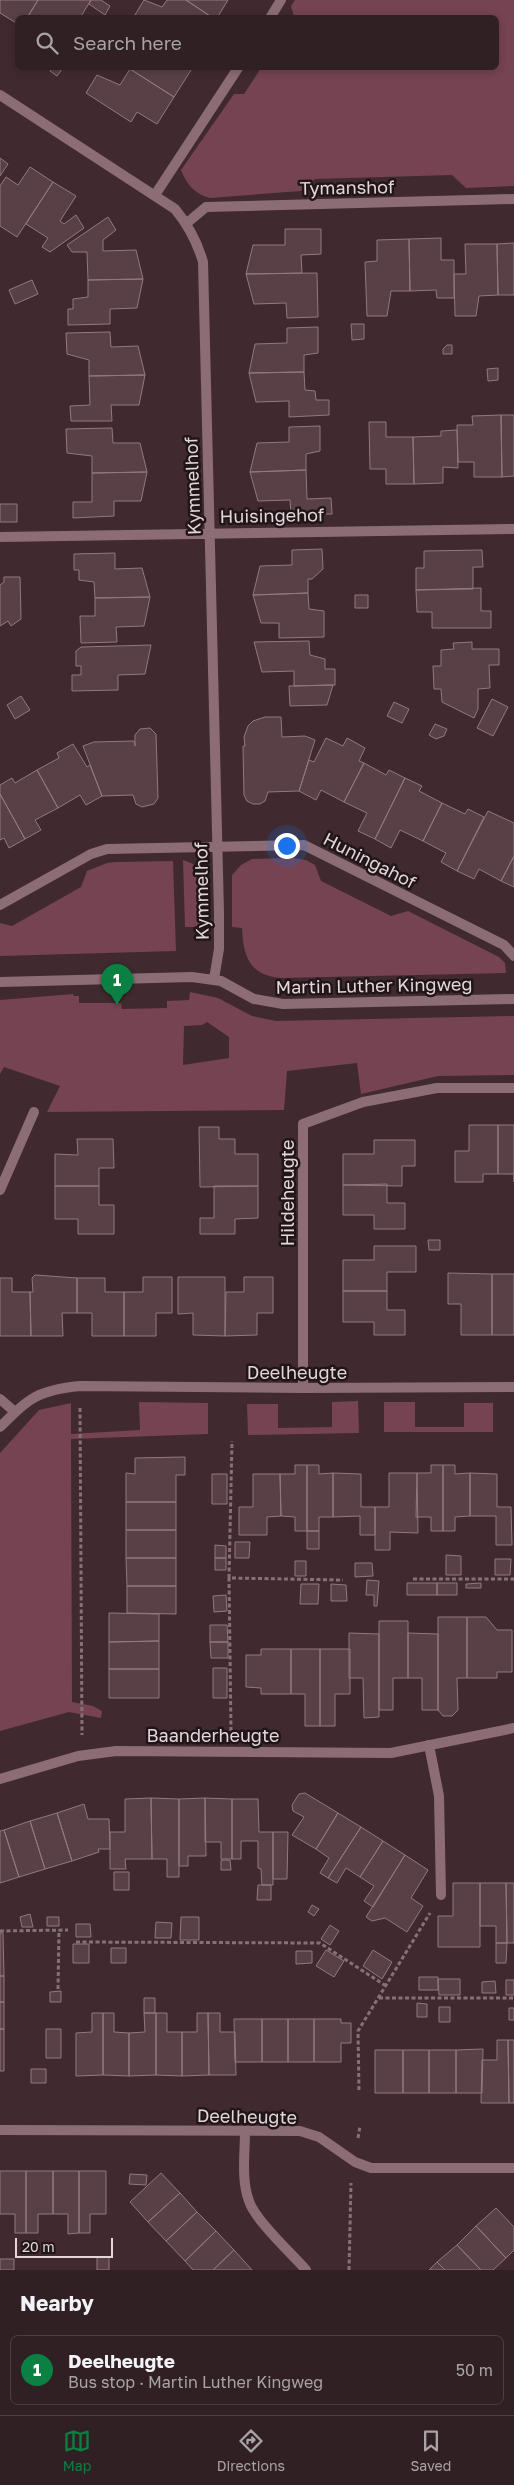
<!DOCTYPE html>
<html lang="en">
<head>
<meta charset="utf-8">
<style>
	:root { --surface:#302024; --page:#38282c; --text:#f1f3f6; --muted:#a8a3a6; --line:#4b3e41; --accent:#0b8043 }
	body { margin:0; font-family:"Golos Text",sans-serif; background:var(--page); color:var(--text) }
	.scale { position:absolute; left:15px; bottom:12px; width:98px; box-sizing:border-box; padding-left:5px; border:2px solid #e4d5d8; border-top:0; font-size:14px; line-height:18px; white-space:nowrap; color:#e4d5d8; -webkit-text-stroke:4px #201619; paint-order:stroke }
	.you { position:absolute; left:286px; top:845px; width:18px; height:18px; margin:-12px; border:4px solid #fff; border-radius:50%; background:#1a73e8; box-shadow:0 0 0 8px #1a73e833 }
	.badge { display:grid; place-items:center; width:32px; height:32px; border-radius:50%; background:var(--accent); color:#fff; font-size:16px; font-weight:700 }
	.pin { position:absolute; translate:-50% -41px; filter:drop-shadow(0 1px 2px #0008) }
	.pin::after { content:''; position:absolute; top:26px; width:18px; height:15px; background:inherit; clip-path:polygon(0 0,100% 0,50% 100%) }
	.list { margin:0; padding:0; list-style:none }
	h2 { display:flex; justify-content:space-between; align-items:center; height:65px; margin:0; padding:0 20px; font-size:21px }
	h2 small { font-size:16px; font-weight:400; color:var(--muted) }
	.list li { display:grid; grid-template-columns:32px 1fr auto; gap:15px; align-items:center; box-sizing:border-box; height:70px; margin:0 10px 10px; padding:0 10px; border:1px solid var(--line); border-radius:8px }
	.list b { display:block; font-size:19px; white-space:nowrap }
	.list p { margin:0; font-size:16px; white-space:nowrap; color:var(--muted) }
	.list em { font-size:16px; font-style:normal; color:var(--muted) }
	.icon { flex:none; width:28px; height:28px; fill:none; stroke:currentColor; stroke-width:2; stroke-linecap:round; stroke-linejoin:round }
	.map { position:relative; flex:none; width:514px; height:2270px; overflow:hidden }
	.search { position:absolute; background:var(--surface); box-shadow:0 2px 8px #0003; left:15px; right:15px; top:15px; height:55px; display:flex; align-items:center; gap:12px; box-sizing:border-box; padding:0 18px; border-radius:8px; color:var(--muted); font-size:19px }
	.sheet { height:145px; background:var(--surface) }
	nav { display:flex; justify-content:space-around; align-items:center; box-sizing:border-box; height:70px; border-top:1px solid var(--line); background:var(--surface); font-size:14px; color:var(--muted) }
	nav a { display:grid; justify-items:center; gap:2px }
	nav .on { color:var(--accent) }
	.map>svg:first-child { display:block }
</style>
</head>
<body>
<div class="map">
<svg width="514" height="2270" viewBox="0 0 514 2270">
	<rect width="100%" height="100%" fill="#402a30"/>
	<path fill="#754351" fill-rule="evenodd" d="M295,0H514V186L466,188L452,175L315,179L301,191L210,198C196,195 186,184 181,170L234,94H244L261,68H496V18L294,17L291,6Z
		M292,858L306,860L315,865L321,881L391,916L408,911L499,957L505,963L506,973L281,978C249,976 243,955 242,928L232,927V875L241,865L252,859Z
		M183,860L193,864L199,875H202L203,927H185Z
		M173,861L176,951L0,956V923L12,926L81,887L87,871L107,863L116,862Z
		M190,992L218,998L252,1016L276,1021L514,1016V1075L438,1076L361,1094L357,1063L287,1071L284,1110L47,1112L60,1086L4,1067L0,1074V1000L73,994L74,996H79V1003H121L122,1009L167,1008V1001L189,1000ZM207,1022L229,1037V1058L183,1065L184,1026L202,1025Z
		M358,1401L359,1433L248,1435L247,1404H278V1428L332,1427V1402Z
		M139,1402L208,1403V1434L71,1439L72,1702L93,1706L102,1711L101,1718L69,1712L0,1731V1453L39,1410L71,1403V1434L140,1430Z
		M384,1402H415V1427H464V1403H493V1432H384Z"/>
	<path fill="#584046" stroke="#93787f" d="M0,0H38L27,18H18V24L0,13Z
		M38,0H91L80,18H27Z
		M91,0H101L110,6L105,15L89,4Z
		M144,0L162,7L167,0H186L213,18H133Z
		M186,0H228L217,18H213Z
		M52,68H63L57,76L50,71Z
		M131,68H187L191,70L174,97L130,69Z
		M130,69L174,97L157,124L137,112L131,122L86,93L97,75L120,85Z
		M0,158L8,164L0,176Z
		M30,167L53,182L17,237L0,226V186L6,177L18,185Z
		M53,182L76,196L60,221L64,224L76,215L84,228L50,252L42,247L48,238L26,224Z
		M108,217L116,230L103,240V251L136,250L143,279L88,280L87,252H72L67,245Z
		M285,229H321V254L301,255L302,273L246,274L253,245H285Z
		M441,238V260H454V298H437L436,290L410,291L409,239Z
		M409,239L410,291H391L387,316H367L365,262L377,261V240Z
		M514,243V295H498L497,244Z
		M465,244H497L498,295L479,296L476,316H455L454,274H466Z
		M317,273L318,317L287,318L286,303L254,304L246,274Z
		M143,279L137,308L110,309V324L68,325V309H73V299L88,297V280Z
		M32,280L38,294L15,304L9,290Z
		M351,324H364V339L352,340Z
		M318,327V353L304,355V372L249,373L255,344L287,343V328Z
		M110,332L111,347L138,346L145,375L89,376V360L67,354L66,333Z
		M447,345H452V354H443V349Z
		M498,368V380L488,381L487,369Z
		M304,372L305,390L315,391L316,400H329V415L289,417V401L256,402L249,373Z
		M145,375L139,405H111L112,421H71L70,406L90,405L89,376Z
		M501,415L502,477H474V462H458L457,425H473L472,416Z
		M501,415H514V476L502,477Z
		M369,422H386V437H413L414,484H386V469H370Z
		M320,426V451L306,454V470L250,472L257,443L289,442V427Z
		M112,428L113,443H140L147,472L92,473V456L67,453L66,429Z
		M457,430L458,468L443,467V483L414,484L413,437L441,436V431Z
		M306,470L307,499L331,498L332,514L291,515L290,500L258,501L250,472Z
		M147,472L141,501H114V516L73,518V502H92V473Z
		M0,504H17V522H0Z
		M322,549L323,569L312,579H308V593L253,595L260,566L292,565V550Z
		M482,550L483,567H473V589L416,590V568H424V551Z
		M115,553V569L142,568L150,597L95,598L94,582L79,580V570H74V554Z
		M4,577H20L21,619L11,626L8,621L0,626V585L4,582Z
		M481,588V611H491V628H432V612H417L416,590Z
		M308,593L309,609L324,611V637L279,638V623H261L253,595Z
		M355,595H368V608H355Z
		M150,597L144,626L116,627L117,642L81,643L80,616H95V598Z
		M309,641L310,655L325,659V669H335V685L294,686V671L262,672L254,642Z
		M472,642V649H499V665H489L490,688L478,689V709L474,718L442,702L441,689H434L433,666H441V650L454,649L453,643Z
		M151,645L145,674L118,675V690L72,691V675H81V666H76V651L81,647Z
		M333,685L327,705L290,706L289,686Z
		M21,696L30,710L15,719L7,705Z
		M492,699L508,707L493,736L477,728Z
		M394,702L409,709L402,723L387,716Z
		M265,717H281L282,737L305,736L315,740L299,791L268,792L265,801L260,804H253L247,801L244,795L243,746H245L244,737L248,726L253,721Z
		M435,724L447,729L444,736L436,739L429,735Z
		M150,728L156,734L158,798L154,804L142,807L136,804L133,795L102,796L83,746L94,742L134,741L135,746V735L140,729Z
		M326,738L343,746L347,738L365,748L359,761L364,763L344,802L321,790L316,800L299,791L309,760L314,762Z
		M73,744L87,767L90,765L102,796L86,805L80,795L58,808L37,770L59,758L57,753Z
		M364,763L386,775L389,770L405,778L375,839L358,831L367,813L344,802Z
		M37,770L58,808L35,820L41,830L25,839L0,794V785L12,778L15,783Z
		M405,778L422,786L419,791L442,803L423,841L400,830L391,848L375,839Z
		M0,794L25,839L9,848L4,838L0,840Z
		M442,803L465,814L468,809L484,817L457,871L441,862L446,853L423,841Z
		M488,811L514,823V856L501,881L479,869L474,879L457,871Z
		M514,856V887L501,881Z
		M469,1125H498V1174H483V1182H455V1151H469Z
		M498,1125H514V1182V1174H498Z
		M199,1127H219V1139H235V1154H258V1186L200,1187Z
		M77,1139H113L114,1168H99V1186H55V1154L78,1155Z
		M374,1140H415V1166H402V1186L343,1185V1154H374Z
		M387,1184V1203H405V1229H374V1215H343V1185Z
		M55,1186H99V1205H114V1234H78V1219H55Z
		M214,1186H258V1218L235,1219V1234H200V1218H214Z
		M428,1240H440V1250H429Z
		M374,1246H416V1272H387V1291H343V1260H374Z
		M448,1273L492,1274V1335H461V1304H448Z
		M492,1274H514V1335H492Z
		M35,1275L77,1278V1313H62L63,1336H31L30,1292H33L32,1278Z
		M143,1277H172V1313H156V1336H124V1292H143Z
		M178,1277H225V1336L193,1335V1313L178,1314Z
		M244,1277H273V1313H257V1335L225,1336L226,1292H244Z
		M0,1278H12V1292H30L31,1336H0Z
		M77,1278H105V1292H124V1336H92V1313H77Z
		M343,1291H387V1310H405V1335H374V1322H343Z
		M185,1457V1475H176V1502H126V1473L135,1474V1458Z
		M295,1465H307V1531H295V1517L281,1516L280,1474H295Z
		M307,1465H319V1474L333,1473V1517H319V1531H307Z
		M431,1465H443V1531H431V1517H416L417,1473H431Z
		M443,1465H455V1474L470,1473V1516L455,1517V1531H443Z
		M333,1473L361,1474V1507H375V1535H360V1516L333,1517Z
		M389,1473H417L418,1533L390,1532V1550H375V1507H389Z
		M470,1473L497,1474V1507H511L512,1545H496V1516H470Z
		M212,1474H227V1504H212Z
		M253,1474H280L281,1516L267,1517V1535H239V1507H253Z
		M126,1502H176V1530H126Z
		M126,1530H176V1558H126Z
		M307,1531H319V1549H307Z
		M235,1542H250L249,1558H235Z
		M215,1545L226,1546V1558H215Z
		M446,1555L461,1556V1575H446Z
		M126,1558H176V1586H127Z
		M215,1558H226V1570H215Z
		M495,1559H511L510,1575H495Z
		M295,1561H306V1576H295Z
		M355,1563H372L373,1576L355,1577Z
		M367,1580L379,1581L377,1606H374V1595H366Z
		M407,1583H437V1595H407Z
		M437,1583H457V1595H437Z
		M481,1583V1588H466V1584Z
		M301,1584H319L318,1604H300Z
		M331,1584L346,1585L347,1601H331Z
		M127,1586H176V1614L127,1613Z
		M226,1595L227,1611L214,1612L213,1596Z
		M109,1613L159,1614V1641L109,1642Z
		M438,1617H467V1678H457L458,1710L452,1716H443L438,1710Z
		M467,1617H486L497,1630H512V1672H497V1678H467Z
		M379,1621H408V1678H393V1710H379Z
		M210,1625H227L228,1642H210Z
		M349,1633L379,1634V1717L364,1718L363,1678H349Z
		M408,1633L438,1634V1710H422V1678H408Z
		M159,1641V1669H109V1642Z
		M210,1642H228V1658H211Z
		M261,1649H291V1694H261V1688L246,1687V1655H261Z
		M291,1649H320V1726H305V1694H291Z
		M320,1649H350V1694H335V1726H320Z
		M213,1668H227V1698H213Z
		M109,1669H159V1698H109Z
		M305,1793L338,1813L316,1849L292,1835L304,1817L293,1811L292,1805L299,1794Z
		M151,1798L179,1799V1877H167V1859H152Z
		M151,1798L152,1859H125L126,1869H110V1832H125V1799Z
		M205,1798L232,1799V1859H221V1842H205Z
		M205,1798L206,1856H188V1866H179V1799Z
		M232,1799H258L259,1832H273V1885H262L261,1869L258,1868V1841H241V1859H232Z
		M84,1804L88,1819H109L110,1849H98L99,1852L72,1861L57,1813Z
		M57,1813L72,1861L45,1869L30,1821Z
		M338,1813L361,1827L328,1878L320,1873L329,1858L316,1849Z
		M30,1821L45,1869L19,1877L4,1830Z
		M361,1827L383,1841L360,1877L346,1868L337,1883L328,1878Z
		M4,1830L19,1877L0,1883V1831Z
		M273,1832H288L287,1879H273Z
		M383,1841L405,1855L373,1907L364,1901L374,1886L360,1877Z
		M405,1855L428,1870L411,1898L423,1906L407,1932L385,1918L372,1921L366,1917Z
		M221,1860H230L231,1870H221Z
		M114,1872H129V1890H114Z
		M453,1883H480V1947H438V1916H453Z
		M480,1883H506L507,1943H496V1926H480Z
		M506,1883H514V1943H507Z
		M258,1885H271V1900H257Z
		M312,1905L319,1909L314,1916L308,1912Z
		M30,1914L33,1927H22L20,1917Z
		M47,1917H59V1926H47Z
		M181,1917H199V1940H180Z
		M156,1922L172,1923L171,1938H155Z
		M76,1924H90L91,1937H76Z
		M330,1925L339,1931L330,1945L321,1939Z
		M0,1933H3L4,1976H0Z
		M496,1943H507L506,1963H496Z
		M73,1944H89V1963H73Z
		M111,1948H126V1963H111Z
		M326,1950L344,1961L334,1977L316,1966Z
		M373,1950L392,1962L382,1979L363,1966Z
		M296,1951H312V1963L296,1964Z
		M0,1976H4V2002H0Z
		M419,1977H438V1990H419Z
		M438,1979H460V1995H439Z
		M506,1980H514V1995H506Z
		M495,1981L496,1993H482V1982Z
		M61,1991V2002H50V1992Z
		M144,1998H155V2013H144Z
		M0,2002H4V2029H0Z
		M417,2003L427,2004V2017H417Z
		M439,2007H450V2022H439Z
		M509,2008H514V2020H509Z
		M92,2013H103V2075L76,2076V2033L92,2032Z
		M103,2013H114V2032L129,2033V2076L103,2075Z
		M144,2013H156V2075L129,2076V2033L145,2032Z
		M156,2013H167V2032H182V2076L156,2075Z
		M197,2013H208L209,2075L182,2076V2032H197Z
		M208,2013H220V2032H235L236,2075H209Z
		M234,2019H262V2062H235Z
		M262,2019H288V2062H262Z
		M288,2019H314V2062H288Z
		M314,2019H341V2023H351V2043H341V2062H314Z
		M0,2029H4V2071H0Z
		M46,2029H61V2058H46Z
		M497,2040H508L509,2103H481L482,2060H497Z
		M508,2040H514V2103H509Z
		M483,2049L482,2093H456V2050Z
		M375,2050H403V2093H375Z
		M403,2050H429V2093H403Z
		M429,2050H456V2093H429Z
		M31,2069H46V2083H31Z
		M0,2171H26V2233H15V2214H0Z
		M26,2171H53V2214H38V2233H26Z
		M53,2171H79V2233L68,2234V2214H53Z
		M79,2171H106V2214H90V2233H79Z
		M161,2173L180,2193L148,2222L130,2202Z
		M130,2174L147,2175L146,2185L129,2184Z
		M180,2193L197,2212L166,2241L148,2222Z
		M496,2208L514,2227V2250L506,2258L476,2226Z
		M197,2212L216,2231L185,2261L166,2241Z
		M476,2226L506,2258L493,2270H481L457,2245Z
		M216,2231L234,2250L213,2270H193L185,2261Z
		M457,2245L481,2270H445L437,2262Z
		M234,2250L252,2270H213Z
		M97,2257H109V2270H97Z
		M0,2259H14V2270H0Z
		M437,2262L445,2270H429Z"/>
	<g fill="none" stroke-linecap="round" stroke-linejoin="round">
		<path stroke="#857277" stroke-width="3" stroke-dasharray="4 2.5" stroke-linecap="butt" d="M80,1408L82,1735
			M229,1578L232,1441
			M413,1579H514
			M231,1731L229,1578L343,1580
			M0,1931L68,1930
			M76,1942L320,1943L386,1986
			M58,1989L59,1930
			M379,1998H514
			M359,2090L358,2031L430,1913
			M358,2138L360,2126
			M349,2270L351,2183"/>
		<path stroke="#8d6d75" stroke-width="10" d="M429,1745L439,1796L441,1895"/>
		<path stroke="#8d6d75" stroke-width="10" d="M270,18L281,0
			M0,95L175,209C189,226 197,241 203,262L219,913V949L214,979
			M155,195L238,68
			M187,223L206,207L514,199
			M0,537L514,529
			M0,905L91,854L107,849L304,845L504,945L514,956
			M0,1190L34,1112
			M303,1388V1124L363,1102L437,1088H514
			M0,1399L15,1412
			M0,1427C29,1398 38,1390 80,1386L303,1388L514,1387
			M0,1779L78,1756L116,1751L391,1753L514,1728
			M0,2130L300,2131L319,2137L355,2162L371,2168H514
			M245,2131C245,2154 241,2180 249,2201C255,2220 292,2254 306,2270"/>
		<path stroke="#8d6d75" stroke-width="10" d="M0,982L192,977L221,981L254,999L283,1004L514,999"/>
	</g>
	<g text-anchor="middle" dominant-baseline="central" stroke-width="5" stroke-linejoin="round" paint-order="stroke">
		<g font-size="18" fill="#e4d5d8" stroke="#201619">
			<text transform="translate(347 187) rotate(-1)">Tymanshof</text>
			<text transform="translate(192 486) rotate(-92)">Kymmelhof</text>
			<text transform="translate(272 515) rotate(-1)">Huisingehof</text>
			<text transform="translate(370 860) rotate(27)">Huningahof</text>
			<text transform="translate(201 891) rotate(-91)">Kymmelhof</text>
			<text transform="translate(374 985) rotate(-1)">Martin Luther Kingweg</text>
			<text transform="translate(287 1193) rotate(-90)">Hildeheugte</text>
			<text x="297" y="1372">Deelheugte</text>
			<text x="213" y="1735">Baanderheugte</text>
			<text transform="translate(247 2116) rotate(1)">Deelheugte</text>
		</g>
	</g>
</svg>
<div class="scale">20 m</div>
<div class="you"></div>
<div class="pin badge" style="left:117px;top:1005px">1</div>
<div class="search"><svg class="icon" aria-label="search" viewBox="0 0 24 24"><circle cx="10" cy="10" r="6"/><path d="M15 15l6 6"/></svg>Search here</div>
</div>
<section class="sheet">
<h2>Nearby<small></small></h2>
<ul class="list">
<li><span class="badge">1</span><div><b>Deelheugte</b><p>Bus stop · Martin Luther Kingweg</p></div><em>50 m</em></li>
</ul>
</section>
<nav>
<a class="on"><svg class="icon" aria-label="map" viewBox="0 0 24 24"><path d="M3 6l6-2 6 2 6-2v14l-6 2-6-2-6 2zM9 4v14M15 6v14"/></svg>Map</a>
<a><svg class="icon" aria-label="directions" viewBox="0 0 24 24"><path d="M12 3l9 9-9 9-9-9zM9 14v-3h6M13 9l2 2-2 2"/></svg>Directions</a>
<a><svg class="icon" aria-label="saved" viewBox="0 0 24 24"><path d="M7 4h10v16l-5-4-5 4z"/></svg>Saved</a>
</nav>
</body>
</html>
